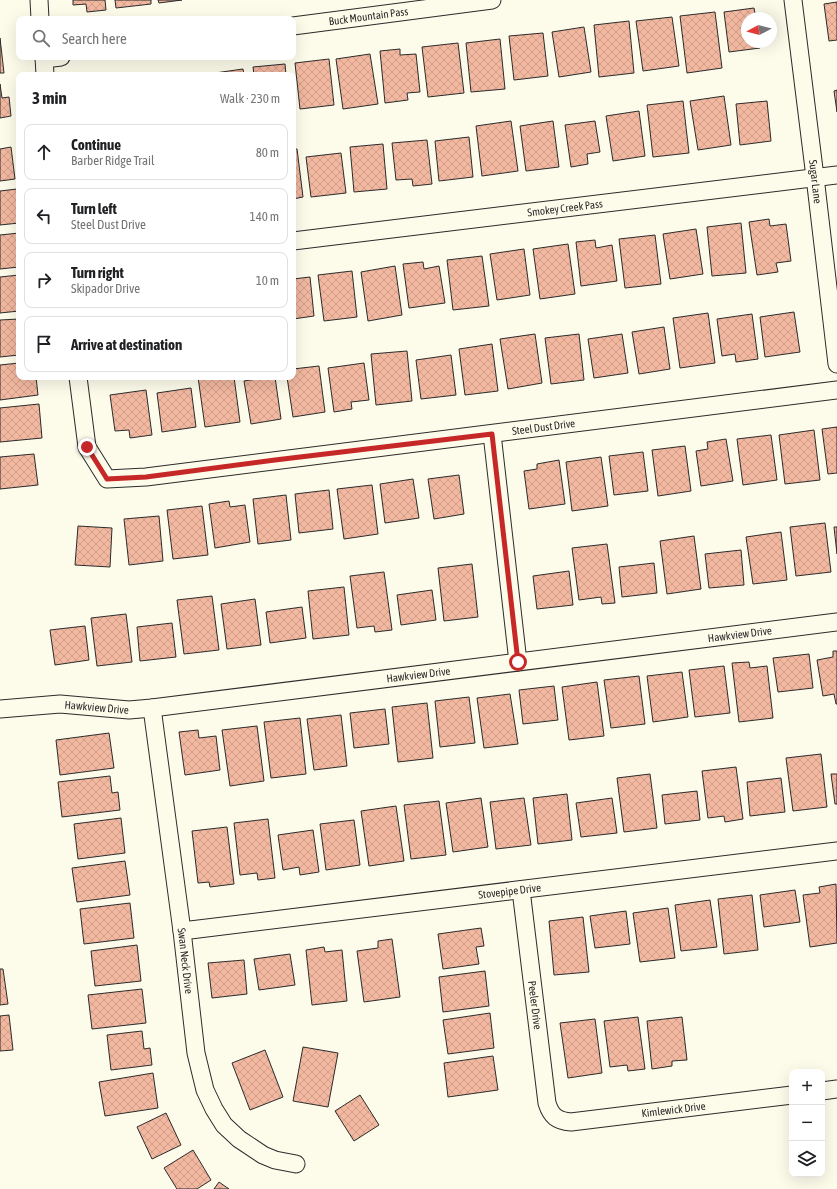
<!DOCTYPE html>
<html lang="en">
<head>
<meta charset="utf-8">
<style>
	:root { --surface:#fff; --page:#f6f6f6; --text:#202124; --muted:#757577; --line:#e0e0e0 }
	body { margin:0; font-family:"Asap Condensed",sans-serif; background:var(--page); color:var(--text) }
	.controls { position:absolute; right:12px; bottom:12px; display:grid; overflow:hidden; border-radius:8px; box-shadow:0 4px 16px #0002 }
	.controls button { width:36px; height:36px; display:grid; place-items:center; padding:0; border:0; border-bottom:1px solid var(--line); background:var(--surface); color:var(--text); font:20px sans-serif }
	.compass { position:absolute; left:741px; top:12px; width:36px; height:36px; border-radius:50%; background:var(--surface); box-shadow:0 4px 16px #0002; rotate:263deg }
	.stop { position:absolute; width:12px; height:12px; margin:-9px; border:3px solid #c62828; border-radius:50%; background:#fff }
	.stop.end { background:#c62828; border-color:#fff; box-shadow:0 1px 4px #0008 }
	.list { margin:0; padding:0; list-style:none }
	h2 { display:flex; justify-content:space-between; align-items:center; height:52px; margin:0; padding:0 16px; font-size:17px }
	h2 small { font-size:13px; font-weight:400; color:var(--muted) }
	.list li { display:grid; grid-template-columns:26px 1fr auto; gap:12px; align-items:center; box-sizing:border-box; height:56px; margin:0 8px 8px; padding:0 8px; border:1px solid var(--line); border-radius:8px }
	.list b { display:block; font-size:15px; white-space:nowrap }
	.list p { margin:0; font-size:13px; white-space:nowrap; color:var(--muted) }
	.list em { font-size:13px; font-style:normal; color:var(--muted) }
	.icon { flex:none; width:22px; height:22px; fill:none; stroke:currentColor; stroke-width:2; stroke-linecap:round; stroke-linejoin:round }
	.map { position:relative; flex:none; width:837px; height:1189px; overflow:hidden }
	.search { position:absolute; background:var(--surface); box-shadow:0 4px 16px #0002; left:16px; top:16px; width:280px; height:44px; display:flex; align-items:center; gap:10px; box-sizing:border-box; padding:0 14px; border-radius:8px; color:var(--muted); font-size:15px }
	.panel { position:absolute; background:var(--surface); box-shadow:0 4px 16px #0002; left:16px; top:72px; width:280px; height:308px; border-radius:8px }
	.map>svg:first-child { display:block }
</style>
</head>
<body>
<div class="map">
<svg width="837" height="1189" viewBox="0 0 837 1189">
	<defs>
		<pattern id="building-cross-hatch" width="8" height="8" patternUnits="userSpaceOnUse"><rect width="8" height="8" fill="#f2b8a0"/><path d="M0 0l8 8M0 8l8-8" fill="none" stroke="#d09e8a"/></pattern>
	</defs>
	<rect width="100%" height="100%" fill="#fdfbea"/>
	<path fill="url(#building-cross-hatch)" stroke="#2b2b2b" d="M73,0H105L106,10L87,12L86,4L73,5Z
		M115,0H151V4L116,8Z
		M158,0H182L159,3Z
		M837,2V40L829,41L824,4Z
		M754,8L756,18H747V42H759L760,48L729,52L724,12Z
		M715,12L722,68L687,73L680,16Z
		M672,17L679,66L643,71L636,21Z
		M629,21L634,73L599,77L594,25Z
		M584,27L591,72L559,77L552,32Z
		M543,33L548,76L514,80L509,36Z
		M0,38L4,73H0Z
		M500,39L505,89L471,92L466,43Z
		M458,43L464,93L428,97L422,47Z
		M400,49V55L416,54L420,92L407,93L408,100L385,103L380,51Z
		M370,54L378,104L343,109L336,59Z
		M329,59L334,105L300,109L295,63Z
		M285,64L286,75H254L253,67Z
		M243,69L244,75H208V74Z
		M0,84L2,98L9,97L11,116L0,118Z
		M837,90V112L834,91Z
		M724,96L731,145L698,150L690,101Z
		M683,101L689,153L653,157L647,105Z
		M767,101L771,141L740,145L736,104Z
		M639,111L645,156L613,161L606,116Z
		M511,121L518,171L482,176L476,126Z
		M553,121L559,167L526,171L520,126Z
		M595,121L600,152L587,154L588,164L571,167L565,125Z
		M469,137L473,177L439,181L435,141Z
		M427,140L432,184L413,186L412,179L396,180L392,143Z
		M383,144L387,189L354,192L350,147Z
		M11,147L15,179L0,181V149Z
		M293,149H297L303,197L293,199Z
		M341,153L346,193L311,197L306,157Z
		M17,189L19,223L0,225V191Z
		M769,219L770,226L786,224L791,261L776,263L778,272L757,275L749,222Z
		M741,223L746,273L712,276L707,227Z
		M696,229L703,274L670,279L663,234Z
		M19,233V267L0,269V235Z
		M655,235L661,284L625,288L619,239Z
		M595,240L596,248L612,245L617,281L581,286L576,242Z
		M568,244L575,294L540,299L533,249Z
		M524,249L530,295L497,300L490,254Z
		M482,256L489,306L453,310L447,260Z
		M423,262L424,269L439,266L445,303L409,308L403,264Z
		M395,266L402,315L368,321L361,272Z
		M352,271L357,317L324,321L318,275Z
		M19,275V311L0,313V277Z
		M310,277L314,316L293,319V279Z
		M794,312L800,352L765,357L760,317Z
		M708,313L715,363L680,368L673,318Z
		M752,314L758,359L736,362L735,354L722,356L717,319Z
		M19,319V355L0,357V320Z
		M664,327L670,369L639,374L632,332Z
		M535,334L542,383L508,389L500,339Z
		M579,334L584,380L551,384L545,338Z
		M622,334L628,373L594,378L588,339Z
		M492,344L498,391L465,395L459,349Z
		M407,351L412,401L376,405L371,354Z
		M451,355L456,395L421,399L416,360Z
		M19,363V377H36L38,395L0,400V365Z
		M364,363L369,400L351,402L352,409L334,412L328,368Z
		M319,366L325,412L293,417L287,377H293V369Z
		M198,377H234L240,422L205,427Z
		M269,377H275L281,419L251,424L244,381Z
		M191,388L196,427L162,432L157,393Z
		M146,390L152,435L130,438L129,430L115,431L110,395Z
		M39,404L42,438L0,442V408Z
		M837,427V473L828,474L822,429Z
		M814,430L820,480L785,484L779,435Z
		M771,435L777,480L743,485L737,439Z
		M726,439L733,481L701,486L696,451L708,449L707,442Z
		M685,446L691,491L658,496L652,450Z
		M643,452L648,491L614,495L609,456Z
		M34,454L38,485L0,489V457Z
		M601,457L608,506L572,511L566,462Z
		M559,460L565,504L529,509L524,471L537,469V464Z
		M459,475L464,514L434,519L428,479Z
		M413,479L419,518L385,523L380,484Z
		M372,485L378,534L344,539L337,489Z
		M329,490L333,529L299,533L295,494Z
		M286,495L291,540L258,544L253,499Z
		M229,501L230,507L245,505L250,542L215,548L209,504Z
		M202,506L208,555L173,559L167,510Z
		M159,516L163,561L129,565L124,519Z
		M825,523L831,572L796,576L790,527Z
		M78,526L112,528L110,567L75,565Z
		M834,527H837V554Z
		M781,532L787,580L753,584L746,537Z
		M694,536L701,589L667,594L660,541Z
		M607,544L615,603L602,604L601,597L579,600L572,548Z
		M741,550L744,585L709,588L705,554Z
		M654,563L657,593L622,597L619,567Z
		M472,564L478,617L444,621L438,568Z
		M569,571L573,605L537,609L533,576Z
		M384,572L392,630L375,632L374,626L357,628L350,576Z
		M344,587L349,635L313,639L308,591Z
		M432,590L436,620L401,625L397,595Z
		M212,596L219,650L184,654L177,600Z
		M255,599L261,645L227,649L221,604Z
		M302,607L306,638L270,643L266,612Z
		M126,614L132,662L97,666L91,618Z
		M172,623L176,657L140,661L137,627Z
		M85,626L89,660L55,665L50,630Z
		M833,651H837V704H836L834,694L823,696L817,660L833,657Z
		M809,654L813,688L778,692L773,658Z
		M749,662L750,668L767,666L773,718L739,722L732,663Z
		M724,666L730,713L695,717L689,670Z
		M682,672L688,717L653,722L647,676Z
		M639,676L645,724L611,728L604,680Z
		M597,682L604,736L569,740L562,687Z
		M554,686L558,720L523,724L519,690Z
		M510,694L518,744L484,748L477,698Z
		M469,697L475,743L440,747L435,701Z
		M427,703L433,758L398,762L392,707Z
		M385,709L389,744L354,748L350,713Z
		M341,715L347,766L314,770L307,719Z
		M300,718L306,774L271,778L264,722Z
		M257,726L264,781L230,786L222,730Z
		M198,730L199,738L216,736L220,770L185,775L179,732Z
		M109,733L114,768L60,775L56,740Z
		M821,754L827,807L793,811L786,758Z
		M736,767L743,819L725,822L724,816L708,818L702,771Z
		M650,774L657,828L624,832L617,778Z
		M831,774H837V804H835Z
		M110,776L112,793L118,792L120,810L62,817L58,782Z
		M781,778L785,812L750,816L747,782Z
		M697,791L700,820L665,824L662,795Z
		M567,794L572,840L538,844L533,798Z
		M481,798L488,847L453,852L446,803Z
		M524,798L531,845L496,849L490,802Z
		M612,798L617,833L581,837L576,803Z
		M439,801L446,855L411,859L404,805Z
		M396,806L404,861L369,866L361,811Z
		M121,818L125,853L78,859L74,824Z
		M268,819L275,878L258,880L257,873L240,875L234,823Z
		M354,820L360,865L326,870L320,824Z
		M227,827L234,884L210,887L209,882L198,883L192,831Z
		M313,830L319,872L300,875L299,867L283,870L278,835Z
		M125,861L130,895L77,902L72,868Z
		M836,884L837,943L810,947L803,895L820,893L819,887Z
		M795,890L800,922L764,927L760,895Z
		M752,895L758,950L724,954L718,899Z
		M710,900L717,947L681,951L675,905Z
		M130,903L134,938L84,944L80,909Z
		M668,908L675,958L640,962L633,913Z
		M626,911L630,944L595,948L590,916Z
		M583,917L589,972L554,975L549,921Z
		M481,928L484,946L476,947L479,964L443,969L438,934Z
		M392,939L400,997L364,1002L357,951L378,948V941Z
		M137,945L141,981L95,986L91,951Z
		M324,947L325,952L342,950L347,1001L312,1005L306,950Z
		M290,954L295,985L259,990L254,959Z
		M244,960L247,994L212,998L208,963Z
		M0,969H3L8,1004L0,1005Z
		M485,971L489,1006L443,1012L439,977Z
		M142,989L146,1023L92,1029L88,995Z
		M490,1013L494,1048L448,1054L443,1020Z
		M9,1015L13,1050L0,1051V1016Z
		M638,1017L645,1069L628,1071L627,1065L610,1067L604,1021Z
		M682,1017L687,1060L672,1061V1066L652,1069L647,1021Z
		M595,1019L602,1073L568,1078L560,1023Z
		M142,1031L144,1049L150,1048L152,1065L111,1070L107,1035Z
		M303,1047L338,1053L328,1107L293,1101Z
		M265,1050L283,1097L250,1110L232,1063Z
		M493,1056L498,1090L448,1097L444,1063Z
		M153,1073L158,1108L105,1116L99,1082Z
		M360,1095L379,1125L354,1141L335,1111Z
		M166,1113L181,1145L152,1159L137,1127Z
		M193,1150L211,1180L197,1189H177L164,1168Z
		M219,1182L229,1189H214Z"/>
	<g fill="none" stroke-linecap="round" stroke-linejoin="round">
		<defs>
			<g id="street">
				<path d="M39,0L40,19"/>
				<path id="s1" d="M793,0L815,177L837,364"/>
				<path id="s2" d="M293,26L492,0"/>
				<path d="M44,57L45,75"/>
				<path d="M44,59L61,57"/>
				<path id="s3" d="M293,241L837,175"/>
				<path id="s4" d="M78,377L87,447L107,479L146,477L837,390"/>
				<path d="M492,434L518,662"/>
				<path id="s5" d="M152,708L182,931L196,1053L205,1090L214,1109L224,1125L239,1139L263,1155L275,1160L296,1164"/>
				<path id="s6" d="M0,709L60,704L129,710L152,708L837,622"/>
				<path id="s7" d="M521,890L547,1103C551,1116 557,1121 571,1122L792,1095"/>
				<path id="s8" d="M182,931L837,851"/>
				<path d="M822,1091L837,1089"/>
			</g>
		</defs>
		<use href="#street" stroke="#2b2b2b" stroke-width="19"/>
		<use href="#street" stroke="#fdfbea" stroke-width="17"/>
	</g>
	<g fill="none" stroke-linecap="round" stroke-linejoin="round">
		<path stroke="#c62828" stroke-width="5" d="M87,447L107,479L146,477L275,460L492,434L518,662"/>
	</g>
	<g text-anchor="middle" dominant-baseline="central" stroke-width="3" stroke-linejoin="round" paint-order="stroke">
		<g font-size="11" fill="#2b2b2b" stroke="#fdfbea">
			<text stroke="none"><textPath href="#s2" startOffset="76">Buck Mountain Pass</textPath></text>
			<text stroke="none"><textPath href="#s1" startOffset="183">Sugar Lane</textPath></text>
			<text stroke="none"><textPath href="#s3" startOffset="274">Smokey Creek Pass</textPath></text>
			<text stroke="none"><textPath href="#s4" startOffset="548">Steel Dust Drive</textPath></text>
			<text stroke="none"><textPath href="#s6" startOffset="745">Hawkview Drive</textPath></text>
			<text stroke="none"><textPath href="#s6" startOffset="421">Hawkview Drive</textPath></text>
			<text stroke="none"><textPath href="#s6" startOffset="97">Hawkview Drive</textPath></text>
			<text stroke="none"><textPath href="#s8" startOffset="330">Stovepipe Drive</textPath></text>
			<text stroke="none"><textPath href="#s5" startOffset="255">Swan Neck Drive</textPath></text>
			<text stroke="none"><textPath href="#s7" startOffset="116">Peeler Drive</textPath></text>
			<text stroke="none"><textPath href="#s7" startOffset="351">Kimlewick Drive</textPath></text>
		</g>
	</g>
</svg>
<div class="controls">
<button>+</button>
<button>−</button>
<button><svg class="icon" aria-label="layers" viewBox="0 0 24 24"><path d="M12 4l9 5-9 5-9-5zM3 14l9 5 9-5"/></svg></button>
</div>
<svg class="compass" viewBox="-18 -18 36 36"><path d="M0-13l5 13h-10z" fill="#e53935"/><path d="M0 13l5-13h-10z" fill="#757577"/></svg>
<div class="stop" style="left:518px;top:662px"></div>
<div class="stop end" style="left:87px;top:447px"></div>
<div class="search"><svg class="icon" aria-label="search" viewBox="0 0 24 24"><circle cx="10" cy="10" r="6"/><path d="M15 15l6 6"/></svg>Search here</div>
<section class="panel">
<h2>3 min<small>Walk · 230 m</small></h2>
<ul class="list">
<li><svg class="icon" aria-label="ahead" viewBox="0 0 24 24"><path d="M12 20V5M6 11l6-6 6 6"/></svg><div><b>Continue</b><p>Barber Ridge Trail</p></div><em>80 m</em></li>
<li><svg class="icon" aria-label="left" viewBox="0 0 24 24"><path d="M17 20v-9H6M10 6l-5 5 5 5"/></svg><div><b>Turn left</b><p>Steel Dust Drive</p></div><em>140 m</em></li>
<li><svg class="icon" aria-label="right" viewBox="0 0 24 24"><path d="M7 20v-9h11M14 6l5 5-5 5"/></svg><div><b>Turn right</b><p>Skipador Drive</p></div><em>10 m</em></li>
<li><svg class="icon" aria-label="arrive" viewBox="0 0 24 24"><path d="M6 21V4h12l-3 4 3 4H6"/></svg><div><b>Arrive at destination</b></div></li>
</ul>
</section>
</div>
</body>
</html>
